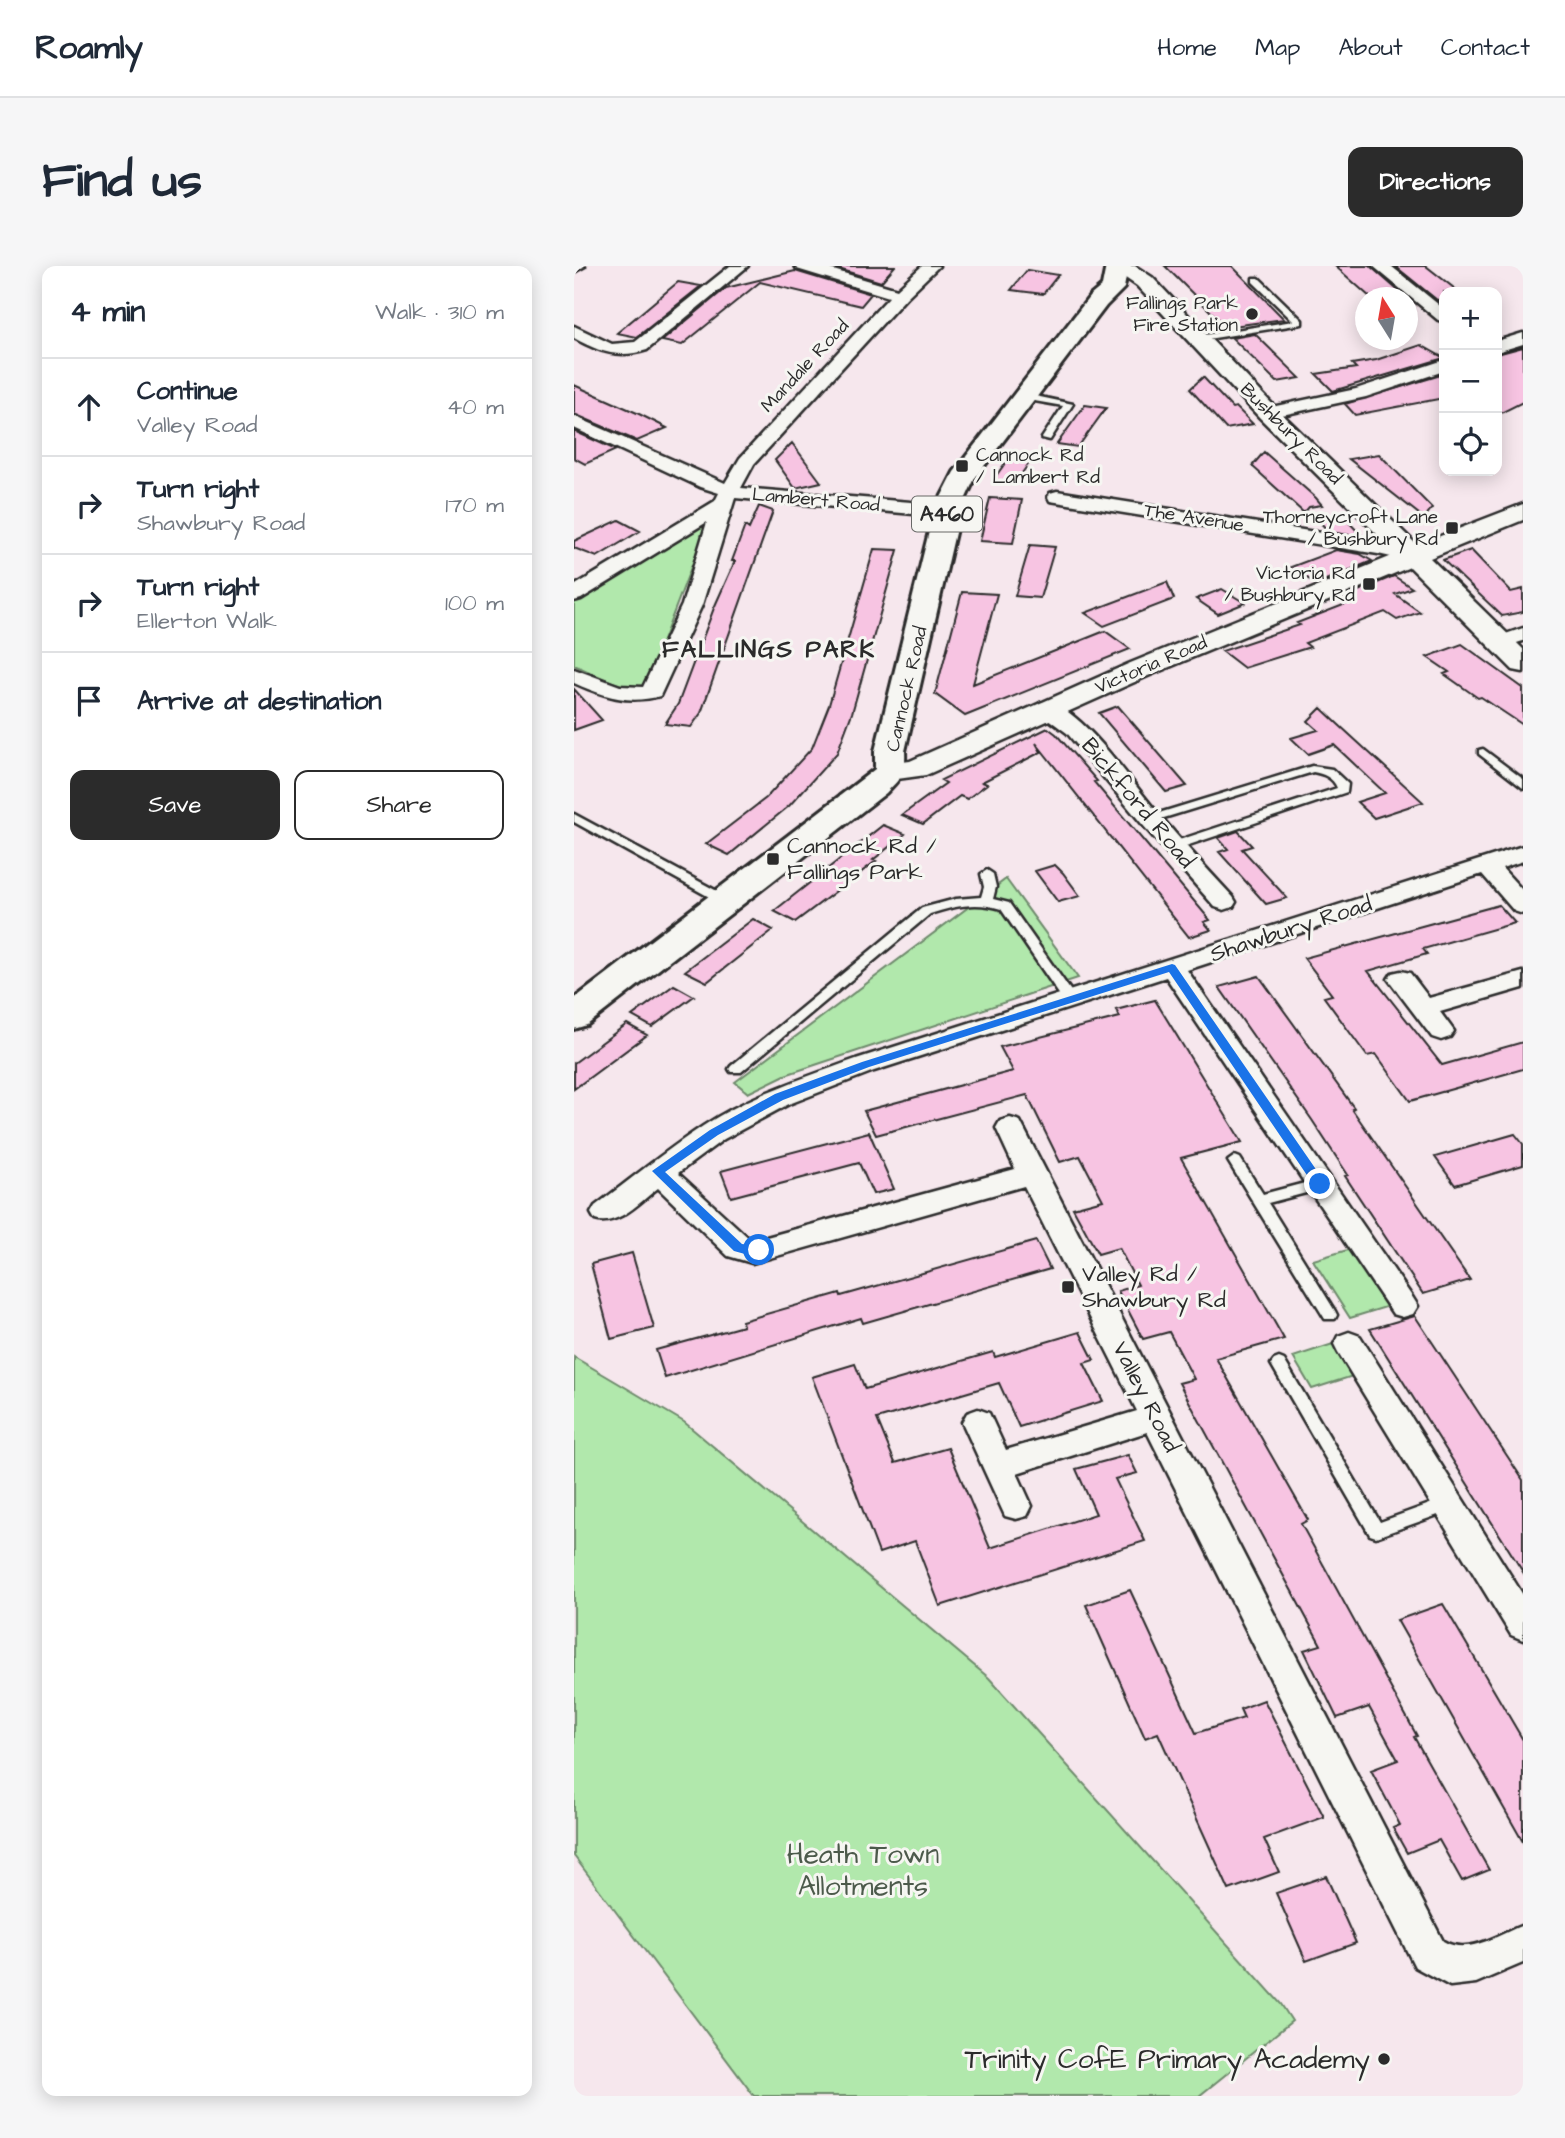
<!DOCTYPE html>
<html lang="en">
<head>
<meta charset="utf-8">
<style>
	:root { --surface:#fff; --page:#f6f6f7; --text:#1f2937; --muted:#747a83; --line:#e0e1e3; --accent:#2b2b2b }
	body { margin:0; font-family:"Architects Daughter",sans-serif; background:var(--page); color:var(--text) }
	.controls { position:absolute; right:21px; top:21px; display:grid; overflow:hidden; border-radius:14px; box-shadow:0 4px 18px #0003 }
	.controls button { width:63px; height:63px; display:grid; place-items:center; padding:0; border:0; border-bottom:2px solid var(--line); background:var(--surface); color:var(--text); font:35px sans-serif }
	.compass { position:absolute; left:781px; top:21px; width:63px; height:63px; border-radius:50%; background:var(--surface); box-shadow:0 4px 18px #0003; rotate:349deg }
	.stop { position:absolute; width:21px; height:21px; margin:-16px; border:5px solid #1a73e8; border-radius:50%; background:#fff }
	.stop.end { background:#1a73e8; border-color:#fff; box-shadow:0 2px 7px #0008 }
	.list { margin:0; padding:0; list-style:none }
	h2 { display:flex; justify-content:space-between; align-items:center; height:91px; margin:0; padding:0 28px; font-size:30px }
	h2 small { font-size:23px; font-weight:400; color:var(--muted) }
	.list li { display:grid; grid-template-columns:46px 1fr auto; gap:21px; align-items:center; box-sizing:border-box; height:98px; padding:0 28px; border-top:2px solid var(--line) }
	.list b { display:block; font-size:26px; white-space:nowrap }
	.list p { margin:0; font-size:23px; white-space:nowrap; color:var(--muted) }
	.list em { font-size:23px; font-style:normal; color:var(--muted) }
	.actions { display:flex; gap:14px; padding:21px 28px }
	.actions a { flex:1; padding:16px 0; border:2px solid var(--accent); border-radius:14px; text-align:center; font-size:24px; color:var(--accent) }
	.actions .main { background:var(--accent); color:#fff }
	.icon { flex:none; width:38px; height:38px; fill:none; stroke:currentColor; stroke-width:2; stroke-linecap:round; stroke-linejoin:round }
	.map { position:relative; flex:none; width:949px; height:1830px; overflow:hidden; border-radius:14px }
	header { display:flex; align-items:center; gap:42px; box-sizing:border-box; height:98px; padding:0 35px; background:var(--surface); border-bottom:2px solid var(--line) }
	header strong { font-size:33px }
	nav { display:flex; gap:38px; margin-inline-start:auto; font-size:24px }
	.intro { display:flex; align-items:center; justify-content:space-between; box-sizing:border-box; height:168px; padding:0 42px }
	h1 { margin:0; font-size:49px }
	.button { padding:18px 32px; border-radius:14px; background:var(--accent); color:#fff; font-size:24px; font-weight:700 }
	main { display:flex; gap:42px; padding:0 42px }
	aside { flex:1; background:var(--surface); border-radius:14px; box-shadow:0 4px 18px #0003 }
	.map>svg:first-child { display:block }
</style>
</head>
<body>
<header>
<strong>Roamly</strong>
<nav><a>Home</a><a>Map</a><a>About</a><a>Contact</a></nav>
</header>
<div class="intro"><h1>Find us</h1><a class="button">Directions</a></div>
<main>
<aside>
<h2>4 min<small>Walk · 310 m</small></h2>
<ul class="list">
<li><svg class="icon" aria-label="ahead" viewBox="0 0 24 24"><path d="M12 20V5M6 11l6-6 6 6"/></svg><div><b>Continue</b><p>Valley Road</p></div><em>40 m</em></li>
<li><svg class="icon" aria-label="right" viewBox="0 0 24 24"><path d="M7 20v-9h11M14 6l5 5-5 5"/></svg><div><b>Turn right</b><p>Shawbury Road</p></div><em>170 m</em></li>
<li><svg class="icon" aria-label="right" viewBox="0 0 24 24"><path d="M7 20v-9h11M14 6l5 5-5 5"/></svg><div><b>Turn right</b><p>Ellerton Walk</p></div><em>100 m</em></li>
<li><svg class="icon" aria-label="arrive" viewBox="0 0 24 24"><path d="M6 21V4h12l-3 4 3 4H6"/></svg><div><b>Arrive at destination</b></div></li>
</ul>
<div class="actions"><a class="main">Save</a><a>Share</a></div>
</aside>
<div class="map">
<svg width="949" height="1830" viewBox="0 0 949 1830">
	<rect width="100%" height="100%" fill="#f6e7ed"/>
	<filter id="ink" filterUnits="userSpaceOnUse"><feTurbulence type="fractalNoise" baseFrequency=".0143" numOctaves="2"/><feDisplacementMap in="SourceGraphic" scale="14" xChannelSelector="R" yChannelSelector="G"/><feConvolveMatrix kernelMatrix="1 2 1 2 8 2 1 2 1" color-interpolation-filters="sRGB"/></filter>
	<g filter="url(#ink)">
		<path fill="#b1e8ac" stroke="#6e8a6c" stroke-width="2" d="M132,257V262L72,419C49,426 22,408 0,399V336L125,258Z
			M432,613L504,712L211,809L174,827L161,816Z
			M777,983L815,1040L776,1052L739,994Z
			M759,1078L779,1110L738,1123L719,1091Z
			M0,1091L110,1156L415,1412L707,1738L718,1755L625,1830H180L0,1590Z"/>
		<path fill="#f7c4e2" stroke="#2b2b2b" stroke-width="2" d="M255,0H321L307,16Z
			M591,0H658L710,53L652,61Z
			M761,0H796L828,28L797,32Z
			M821,0H852L885,26H870V33L863,34Z
			M453,4L484,9L469,28L437,24Z
			M221,5L297,28L287,40L186,16L108,79L88,75L152,22Z
			M104,16L127,20L63,71L43,67Z
			M681,68L726,112L703,116L658,72Z
			M847,79L870,92L759,125L742,108L782,102L778,98L802,94Z
			M949,81V136L923,149V88Z
			M870,108V132L781,149L771,138Z
			M629,111L658,142L662,141L679,158L652,163L616,123Z
			M0,119L63,147L93,162L63,175L0,148Z
			M511,139L532,142L504,181L483,178Z
			M0,165L42,184L11,198L0,192Z
			M218,177L247,216L221,222L201,194Z
			M690,186L742,232L748,239L735,241L730,247L678,200Z
			M805,188L858,242L850,252L775,193Z
			M437,189L458,193L441,217L419,214Z
			M416,232L448,234L439,277L406,275Z
			M185,240L199,245L127,447L117,461L91,458L104,438L140,342L161,295H158L171,260L175,263Z
			M768,249L789,271L755,266L744,254Z
			M45,254L66,265L23,291L0,282V275Z
			M456,279L481,281L466,332L441,330Z
			M300,283L324,284L278,447L263,487L215,540L155,589L132,578L192,532L238,482L255,439Z
			M762,284L786,288L798,295L742,318L717,301Z
			M897,284L937,326L949,323V346L928,350L869,294Z
			M820,310L838,322L821,328L846,346L823,354L811,346L731,377L736,381L670,402L648,385L726,359L723,357L772,338L765,333Z
			M593,316L600,333L530,360L511,347Z
			M648,323L671,337L644,348L622,333Z
			M388,326L423,328L399,418L531,365L556,383L391,450L361,428Z
			M888,378L949,422V459L907,431L904,432L870,408L875,406L853,391Z
			M0,423L28,454L0,464Z
			M544,440L613,520L592,526L525,447Z
			M747,442L764,458L849,536L800,552L783,536L811,527L760,479L734,488L717,472L744,464L734,455Z
			M474,462L482,468L523,515L520,516L636,654L630,656L637,664L615,671L462,477L467,486L408,516L413,518L393,533L386,530L349,558L328,549L372,517L367,514Z
			M309,559L331,568L299,594L302,595L221,656L200,645Z
			M664,565L678,580L668,583L713,632L692,638L645,586L654,583L644,572Z
			M481,599L489,607L506,630L484,636L461,605Z
			M925,639L941,657L849,683L853,688L794,705L868,799L949,776V803L836,835L802,788L793,790L750,731L758,729L730,692Z
			M179,653L199,664L133,716L111,705Z
			M685,710L780,842L778,843L896,1014L849,1028L771,910L774,909L738,854L645,721Z
			M100,719L120,730L78,761L58,750Z
			M581,734L668,876L607,892L710,1073L642,1092L734,1254L727,1258L843,1470L840,1471L915,1604L888,1615L865,1574L833,1587L819,1562L826,1559L797,1504L824,1494L795,1441L763,1452L730,1384L747,1379L605,1117L620,1113L595,1066L569,1073L544,1025L564,1019L545,982L524,988L499,942L529,934L506,890L486,896L453,829L302,869L290,845L439,805L426,781L546,751L542,744Z
			M53,758L73,769L0,823V797Z
			M295,866L320,923L299,928L285,897L157,931L147,905Z
			M941,868L949,878V899L881,919L861,891Z
			M462,975L476,1003L289,1057L287,1052L91,1112L82,1084L169,1060L168,1055L266,1027L267,1030Z
			M58,987L80,1062L37,1073L17,998Z
			M841,1050L949,1214V1306L796,1063Z
			M506,1066L520,1094L510,1097L529,1135L445,1161L425,1117L303,1153L321,1197L374,1182L416,1282L522,1248L502,1203L554,1189L563,1207L541,1213L571,1275L366,1340L341,1275L305,1287L238,1111L281,1098L291,1123L419,1086L421,1091Z
			M556,1324L622,1467L670,1452L666,1443L690,1434L750,1551L690,1573L705,1606L655,1624L584,1467L571,1472L512,1339Z
			M869,1338L949,1474V1576L823,1354Z
			M752,1610L782,1677L732,1695L702,1627Z"/>
		<g fill="none" stroke-linecap="round" stroke-linejoin="round">
			<defs>
				<path id="service" d="M679,12H685L728,54V58L621,75L620,73L624,70L719,55L679,16Z
					M452,128L499,138L476,174L468,172L489,140L449,133V129Z
					M909,483L949,513V522L905,488V484Z
					M738,500L758,503L774,518L773,526L600,584L596,583V577L763,522C759,511 749,508 739,506L580,555L576,556L570,553L572,551Z
					M0,548L156,632L158,635L156,638H148L0,556Z
					M413,604L419,608L422,621L419,633L435,637L501,731L502,734L501,737H491L427,643C403,635 380,640 356,648L167,806H157L155,803L157,800L348,642L382,633L407,631L410,621L407,608Z
					M661,890L666,892L689,928L746,913L751,914L753,918L751,922L694,937L761,1045L763,1049L761,1053H751L654,895Z
					M705,1092L710,1094L806,1256L875,1231L881,1233L883,1238L881,1243L802,1271L796,1269L697,1098L700,1094Z"/>
				<path id="minor" d="M0,0H11L0,6Z
					M156,0H174L73,84C45,93 25,86 0,72V60L38,78L61,76Z
					M221,0H246L323,23L348,0H365L332,32L180,198L167,222L373,239L383,245L373,251L161,232L128,339L86,430C54,439 29,430 0,417V403L46,420L69,421L108,339L133,256L7,333L0,335V320L141,235L145,227L126,221L0,162V150L151,217L166,192L315,31L223,3Z
					M799,0H817L870,43V56L864,54Z
					M949,67V78L923,86V75Z
					M870,94V105L792,131L694,152L685,147L688,143L782,123Z
					M483,225L804,276L846,286L849,290L839,296L804,288L476,235L474,231L476,227Z
					M949,362V375L927,382L920,380L917,376L920,372Z
					M474,436C509,444 558,517 583,546C607,575 633,603 659,631L662,636L659,641L650,644L641,641L568,558L493,467L466,447L463,442L466,437Z
					M949,580V595L928,602L949,625V648L940,645L908,608L613,704L839,1032L844,1040L839,1048L829,1051L819,1048L592,711L300,805L215,838L150,873L104,907L178,975L441,903L422,862L426,855L436,852L446,855L869,1675C894,1690 924,1669 949,1659V1697L902,1717L876,1720L841,1701L573,1166L443,1207L458,1240L453,1250L442,1253L431,1250L388,1156L393,1147L404,1143L415,1147L432,1184L563,1145L450,920L178,997L154,990L84,922C67,935 44,961 21,954L17,947L21,940C57,913 91,885 129,860C176,829 230,812 282,793Z
					M827,705L836,707L855,732L949,706V722L866,746L880,765L876,771L867,774L858,771L814,713L818,707Z
					M775,1066L786,1070L949,1329V1374L937,1369L764,1086L760,1078L764,1070Z"/>
				<path id="tertiary" d="M534,0H561L578,11L702,142L843,279L949,238V254L856,292L949,383V406L939,404L836,301L574,410L352,509L316,514L306,511L301,505L306,499L336,495L554,398L823,288L686,152L563,20Z"/>
				<path id="trunk" d="M532,0H554L550,22L532,40L401,212L386,245L331,485C332,508 328,510 312,527L13,759L0,763V733L301,503V485L360,245L380,206L516,30L528,20Z"/>
			</defs>
			<use href="#service" stroke="#2b2b2b" stroke-width="5"/>
			<use href="#minor" stroke="#2b2b2b" stroke-width="5"/>
			<use href="#tertiary" stroke="#2b2b2b" stroke-width="5"/>
			<use href="#trunk" stroke="#2b2b2b" stroke-width="6"/>
			<use href="#service" fill="#f6f6f2" fill-rule="evenodd"/>
			<use href="#minor" fill="#f6f6f2" fill-rule="evenodd"/>
			<use href="#tertiary" fill="#f6f6f2" fill-rule="evenodd"/>
			<use href="#trunk" fill="#f6f6f2" fill-rule="evenodd"/>
		</g>
	</g>
	<path fill="#1a73e8" d="M598,698L601,699L750,915V921H741L595,706L295,801L209,834L144,869L91,906L168,978L189,981V987L178,990L160,985L78,905L136,864L201,828L288,796Z"/>
	<g fill="#2b2b2b" stroke="#f6f6f2" stroke-width="2.5">
		<circle cx="678" cy="48" r="7"/>
		<rect x="381" y="193" width="14" height="14" rx="3.5"/>
		<rect x="871" y="255" width="14" height="14" rx="3.5"/>
		<rect x="788" y="311" width="14" height="14" rx="3.5"/>
		<rect x="192" y="586" width="14" height="14" rx="3.5"/>
		<rect x="487" y="1014" width="14" height="14" rx="3.5"/>
		<circle cx="810" cy="1793" r="7"/>
	</g>
	<g text-anchor="middle" dominant-baseline="central" stroke-width="6" stroke-linejoin="round" paint-order="stroke">
		<g font-size="19" fill="#2b2b2b" stroke="#f6f6f2" text-anchor="end">
			<text x="664" y="37">Fallings Park<tspan x="664" dy="22">Fire Station</tspan></text>
			<text x="402" y="189" text-anchor="start">Cannock Rd<tspan x="402" dy="22">/ Lambert Rd</tspan></text>
			<text x="864" y="251">Thorneycroft Lane<tspan x="864" dy="22">/ Bushbury Rd</tspan></text>
			<text x="781" y="307">Victoria Rd<tspan x="781" dy="22">/ Bushbury Rd</tspan></text>
		</g>
		<g font-size="19" fill="#2b2b2b" stroke="#f6f6f2">
			<text transform="translate(231 100) rotate(-47)">Mandale Road</text>
			<text transform="translate(717 168) rotate(45)">Bushbury Road</text>
			<text transform="translate(242 234) rotate(5)">Lambert Road</text>
			<text transform="translate(620 252) rotate(9)">The Avenue</text>
			<text transform="translate(577 399) rotate(-23)">Victoria Road</text>
			<text transform="translate(333 423) rotate(-77)">Cannock Road</text>
		</g>
		<rect fill="#f6f6f2" stroke="#686867" stroke-width="2" x="338" y="230.5" width="70" height="35" rx="5"/>
		<g font-size="21" font-weight="bold" fill="#2b2b2b">
			<text x="373" y="248">A460</text>
		</g>
		<g font-size="23" fill="#2b2b2b" stroke="#f6f6f2">
			<text transform="translate(564 537) rotate(50)">Bickford Road</text>
			<text transform="translate(717 663) rotate(-18)">Shawbury Road</text>
			<text transform="translate(572 1131) rotate(63)">Valley Road</text>
		</g>
		<g font-size="23" fill="#2b2b2b" stroke="#f6f6f2" text-anchor="start">
			<text x="213" y="580">Cannock Rd /<tspan x="213" dy="26">Fallings Park</tspan></text>
			<text x="508" y="1008">Valley Rd /<tspan x="508" dy="26">Shawbury Rd</tspan></text>
		</g>
		<g font-size="24" font-weight="bold" letter-spacing="2" fill="#2b2b2b" stroke="#f6f6f2">
			<text x="195" y="384">FALLINGS PARK</text>
		</g>
		<g font-size="28" fill="#4c5a4b" stroke="#f6f6f2">
			<text x="289" y="1588">Heath Town<tspan x="289" dy="32">Allotments</tspan></text>
		</g>
		<g font-size="28" fill="#2b2b2b" stroke="#f6f6f2" text-anchor="end">
			<text x="796" y="1793">Trinity CofE Primary Academy</text>
		</g>
	</g>
</svg>
<div class="controls">
<button>+</button>
<button>−</button>
<button><svg class="icon" aria-label="locate" viewBox="0 0 24 24"><circle cx="12" cy="12" r="6"/><path d="M12 2v4M12 18v4M2 12h4M18 12h4"/></svg></button>
</div>
<svg class="compass" viewBox="-18 -18 36 36"><path d="M0-13l5 13h-10z" fill="#e53935"/><path d="M0 13l5-13h-10z" fill="#747a83"/></svg>
<div class="stop" style="left:185px;top:984px"></div>
<div class="stop end" style="left:746px;top:918px"></div>
</div>
</main>
</body>
</html>
